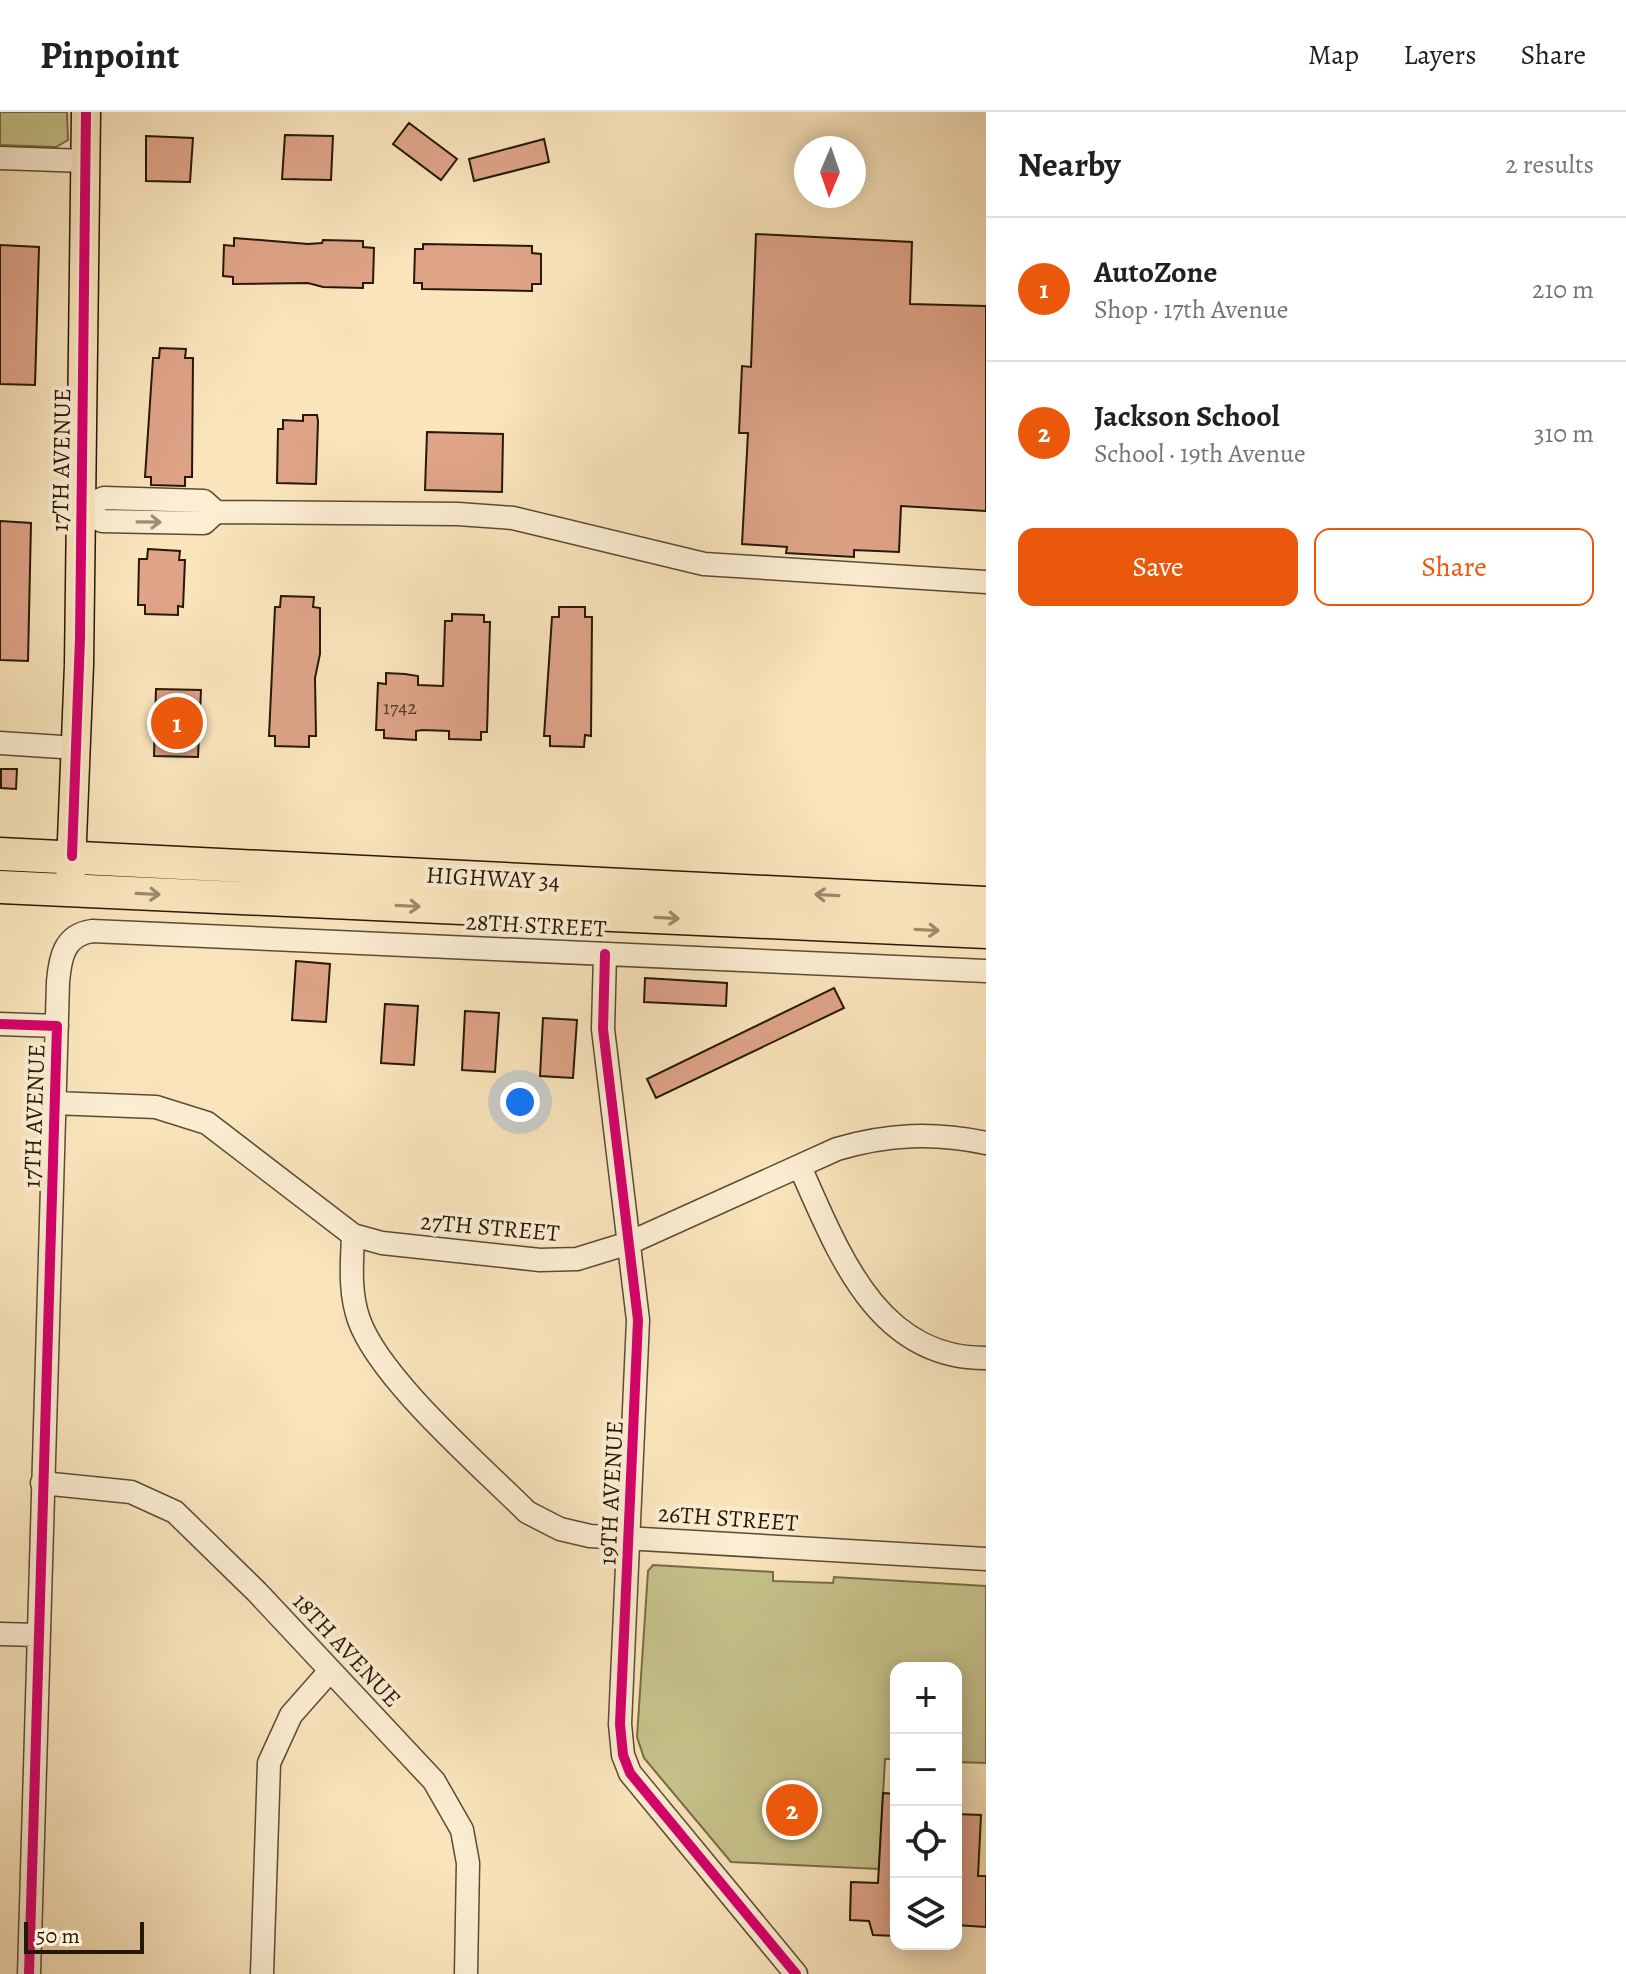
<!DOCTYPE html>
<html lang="en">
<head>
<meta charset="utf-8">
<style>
	:root { --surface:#fff; --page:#f2f2f2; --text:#202124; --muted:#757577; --line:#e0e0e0; --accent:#ea580c }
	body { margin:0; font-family:Alegreya,serif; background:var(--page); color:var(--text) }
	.controls { position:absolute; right:24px; bottom:24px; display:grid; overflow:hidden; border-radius:16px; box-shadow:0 4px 20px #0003 }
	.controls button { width:72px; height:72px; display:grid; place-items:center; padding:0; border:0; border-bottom:2px solid var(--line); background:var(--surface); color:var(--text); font:40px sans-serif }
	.compass { position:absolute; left:794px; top:24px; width:72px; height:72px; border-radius:50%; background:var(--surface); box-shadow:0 4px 20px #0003; rotate:182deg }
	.scale { position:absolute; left:24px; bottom:20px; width:120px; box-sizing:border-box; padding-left:8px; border:4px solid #261806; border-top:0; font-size:22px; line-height:28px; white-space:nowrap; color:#261806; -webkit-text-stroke:6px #fceed3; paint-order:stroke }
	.you { position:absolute; left:520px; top:990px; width:28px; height:28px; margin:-20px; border:6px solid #fff; border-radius:50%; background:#1a73e8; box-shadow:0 0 0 12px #1a73e833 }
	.badge { display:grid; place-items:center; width:52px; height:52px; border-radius:50%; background:var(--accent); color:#fff; font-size:26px; font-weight:700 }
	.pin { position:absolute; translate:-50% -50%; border:4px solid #fff; box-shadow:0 2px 8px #0006 }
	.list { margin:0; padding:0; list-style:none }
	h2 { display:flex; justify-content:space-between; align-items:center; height:104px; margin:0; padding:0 32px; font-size:34px }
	h2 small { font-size:26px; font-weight:400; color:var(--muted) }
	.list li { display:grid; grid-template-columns:52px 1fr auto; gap:24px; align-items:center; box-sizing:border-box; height:144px; padding:0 32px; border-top:2px solid var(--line) }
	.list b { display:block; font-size:30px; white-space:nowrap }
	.list p { margin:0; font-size:26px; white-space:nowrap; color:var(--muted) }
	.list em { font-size:26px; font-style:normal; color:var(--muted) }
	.actions { display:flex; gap:16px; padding:24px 32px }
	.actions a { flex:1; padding:18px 0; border:2px solid var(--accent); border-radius:16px; text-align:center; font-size:28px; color:var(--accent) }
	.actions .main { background:var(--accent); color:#fff }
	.icon { flex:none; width:44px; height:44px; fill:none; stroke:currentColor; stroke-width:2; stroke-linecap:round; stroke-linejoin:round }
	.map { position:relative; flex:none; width:986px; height:1862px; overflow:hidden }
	header { display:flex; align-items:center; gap:48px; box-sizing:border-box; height:112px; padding:0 40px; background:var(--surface); border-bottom:2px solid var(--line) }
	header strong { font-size:38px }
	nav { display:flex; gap:44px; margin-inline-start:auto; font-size:28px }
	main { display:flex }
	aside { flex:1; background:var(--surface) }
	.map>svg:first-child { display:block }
</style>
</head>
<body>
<header>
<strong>Pinpoint</strong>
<nav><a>Map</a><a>Layers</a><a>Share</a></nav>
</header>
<main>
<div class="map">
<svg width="986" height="1862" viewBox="0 0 986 1862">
	<rect width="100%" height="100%" fill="#fae5bc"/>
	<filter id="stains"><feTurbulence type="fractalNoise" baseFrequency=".0025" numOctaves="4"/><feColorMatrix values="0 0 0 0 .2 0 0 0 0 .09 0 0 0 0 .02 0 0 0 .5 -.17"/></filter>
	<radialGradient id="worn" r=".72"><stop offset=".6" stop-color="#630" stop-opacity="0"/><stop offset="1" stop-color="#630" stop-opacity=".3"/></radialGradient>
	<path fill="#c6c28b" stroke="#766d48" stroke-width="2" d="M0,0H67L68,28L56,35L0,33Z
		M653,1453L773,1460V1469L833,1471L834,1465L986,1474V1651L956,1650V1556H896V1647H885L879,1757L731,1750L644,1646L637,1625L648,1459Z"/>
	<path fill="#dfa488" stroke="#261806" stroke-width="2" d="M409,11L457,47L441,68L393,32Z
		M285,23L333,24L331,68L282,67Z
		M146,24L193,26L190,70L146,69Z
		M544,27L549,50L474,69L469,47Z
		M756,122L912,130L910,192L986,194V399L901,394L899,440L854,438V445L786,441L787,435L742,432L748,321H739L742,254L751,255Z
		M234,126L308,132L322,131L323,128L363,129V135L374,136L373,171H363V176L323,175L308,171L233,172V165L223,164L224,133L234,134Z
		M423,132L532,134V141L541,142V172H532V179L422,177V171H414L415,137H423Z
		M0,133L39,135L35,273L0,272Z
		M160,236L186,237L185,246H193L192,365H185V374L151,373V365H145L153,246H159Z
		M303,303H317L318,309L316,372L277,371L278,317H283V308L303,309Z
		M427,320L503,322L502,380L425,378Z
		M0,409L31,411L28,549L0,548Z
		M148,437L180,439L179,448H185L183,495L178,494V503L145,502V493H138L139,447H147Z
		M281,484L314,485L313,495L320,496V542L315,566L316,624H309V635L275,634V624H269L275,495H280Z
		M559,495H585V505H592L591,624L585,623L584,635L550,634V624H544L552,505H559Z
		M452,502L484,503V510H490L487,620H481V628L449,627V619L422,618L416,619V628L384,626V618H376L378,571L386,572V561L405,562L418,564V573L443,574L445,509H452Z
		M156,577L201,578L198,645L154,644Z
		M1,657H17L16,677L1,676Z
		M296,849L330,852L326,910L292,908Z
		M645,866L727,871L726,894L644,890Z
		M834,876L844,896L656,986L647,967Z
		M385,892L418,894L414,953L381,951Z
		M465,899L499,901L495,960L462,958Z
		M543,906L577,908L573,966L540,964Z
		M883,1681L896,1682V1824L873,1823L869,1809L850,1808L851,1770L878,1771Z
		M956,1702L981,1703L978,1764H986V1815L956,1813Z"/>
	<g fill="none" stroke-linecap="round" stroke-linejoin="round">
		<defs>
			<path id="minor" d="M0,46L86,49
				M80,396L102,409L204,411L216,400
				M80,396L104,386L204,389L216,400
				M216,400L458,402L513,406L704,452L986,470
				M0,631L77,636
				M605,842L603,917L638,1208L620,1612L623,1643L630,1661L796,1862
				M0,912L57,914
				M54,991L156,995L207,1011L353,1123L382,1131L540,1148L577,1147L629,1131L837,1037C888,1022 934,1020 986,1031
				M800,1055C838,1139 876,1247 986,1246
				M353,1123C352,1151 349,1180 359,1208C380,1267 480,1353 527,1400L560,1417L590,1424L986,1447
				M42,1371L131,1380L175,1400L257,1480L434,1669L462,1718L468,1751L466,1862
				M0,1522L37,1523
				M29,1862L58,870C60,846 64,823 92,819L986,859
				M262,1862L269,1651L291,1603L329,1560"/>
			<path id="major" d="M70,778L79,553L86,0"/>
			<path id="highway" d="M0,742L986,791
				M0,775L986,820"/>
		</defs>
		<use href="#minor" stroke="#5b4b34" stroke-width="25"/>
		<use href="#major" stroke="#261806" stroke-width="31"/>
		<use href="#highway" stroke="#261806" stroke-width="35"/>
		<use href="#minor" stroke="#fceed3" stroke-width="22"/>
		<use href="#major" stroke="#fae5bc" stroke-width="28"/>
		<use href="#highway" stroke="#fae5bc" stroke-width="32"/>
		<defs>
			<path id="cycleway" d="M72,744L80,526L86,0
				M605,842L603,917L638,1208L620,1612L623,1643L630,1661L796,1862
				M0,912L57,914L29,1862"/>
		</defs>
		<use href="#cycleway" stroke="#fceed3" stroke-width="15"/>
		<use href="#cycleway" stroke="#d6006c" stroke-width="10"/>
	</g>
	<defs><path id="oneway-shaft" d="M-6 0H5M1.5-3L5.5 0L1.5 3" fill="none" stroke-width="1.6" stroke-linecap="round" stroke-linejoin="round" transform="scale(2)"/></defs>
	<use stroke="#9c8e77" href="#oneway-shaft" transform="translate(149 410) rotate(1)"/>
	<g stroke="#9b896a">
		<use href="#oneway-shaft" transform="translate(148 782) rotate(3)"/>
		<use href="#oneway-shaft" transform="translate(827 783) rotate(-177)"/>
		<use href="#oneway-shaft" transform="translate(408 794) rotate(3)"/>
		<use href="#oneway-shaft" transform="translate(667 806) rotate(3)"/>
		<use href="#oneway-shaft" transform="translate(927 818) rotate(3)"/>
	</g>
	<g text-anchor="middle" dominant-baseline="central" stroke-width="8" stroke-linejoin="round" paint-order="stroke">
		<g font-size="20" fill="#543b26">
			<text x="400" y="595">1742</text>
		</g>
		<g font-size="24" fill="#261806" stroke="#fceed3">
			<text transform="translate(61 348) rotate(-89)">17TH AVENUE</text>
			<text transform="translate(493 766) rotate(3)">HIGHWAY 34</text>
			<text transform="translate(536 813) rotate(3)">28TH STREET</text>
			<text transform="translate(34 1004) rotate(-88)">17TH AVENUE</text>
			<text transform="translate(490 1115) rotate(5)">27TH STREET</text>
			<text transform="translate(611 1381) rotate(-87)">19TH AVENUE</text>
			<text transform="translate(728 1406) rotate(4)">26TH STREET</text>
			<text transform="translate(347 1538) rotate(47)">18TH AVENUE</text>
		</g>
	</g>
	<rect width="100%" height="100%" filter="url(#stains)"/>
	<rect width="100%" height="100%" fill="url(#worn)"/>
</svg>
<div class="controls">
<button>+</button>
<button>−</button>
<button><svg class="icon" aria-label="locate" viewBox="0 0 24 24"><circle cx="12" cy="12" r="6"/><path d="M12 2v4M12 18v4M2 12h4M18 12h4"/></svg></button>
<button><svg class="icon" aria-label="layers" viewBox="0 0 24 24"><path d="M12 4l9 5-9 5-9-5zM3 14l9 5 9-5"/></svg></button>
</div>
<svg class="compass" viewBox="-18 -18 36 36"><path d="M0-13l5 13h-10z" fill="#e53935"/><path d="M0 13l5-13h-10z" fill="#757577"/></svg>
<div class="scale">50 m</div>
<div class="you"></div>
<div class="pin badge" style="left:177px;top:611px">1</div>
<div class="pin badge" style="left:792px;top:1698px">2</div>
</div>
<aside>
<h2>Nearby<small>2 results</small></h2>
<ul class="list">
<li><span class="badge">1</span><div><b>AutoZone</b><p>Shop · 17th Avenue</p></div><em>210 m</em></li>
<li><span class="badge">2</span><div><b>Jackson School</b><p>School · 19th Avenue</p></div><em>310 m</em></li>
</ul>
<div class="actions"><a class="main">Save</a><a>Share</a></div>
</aside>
</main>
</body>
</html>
